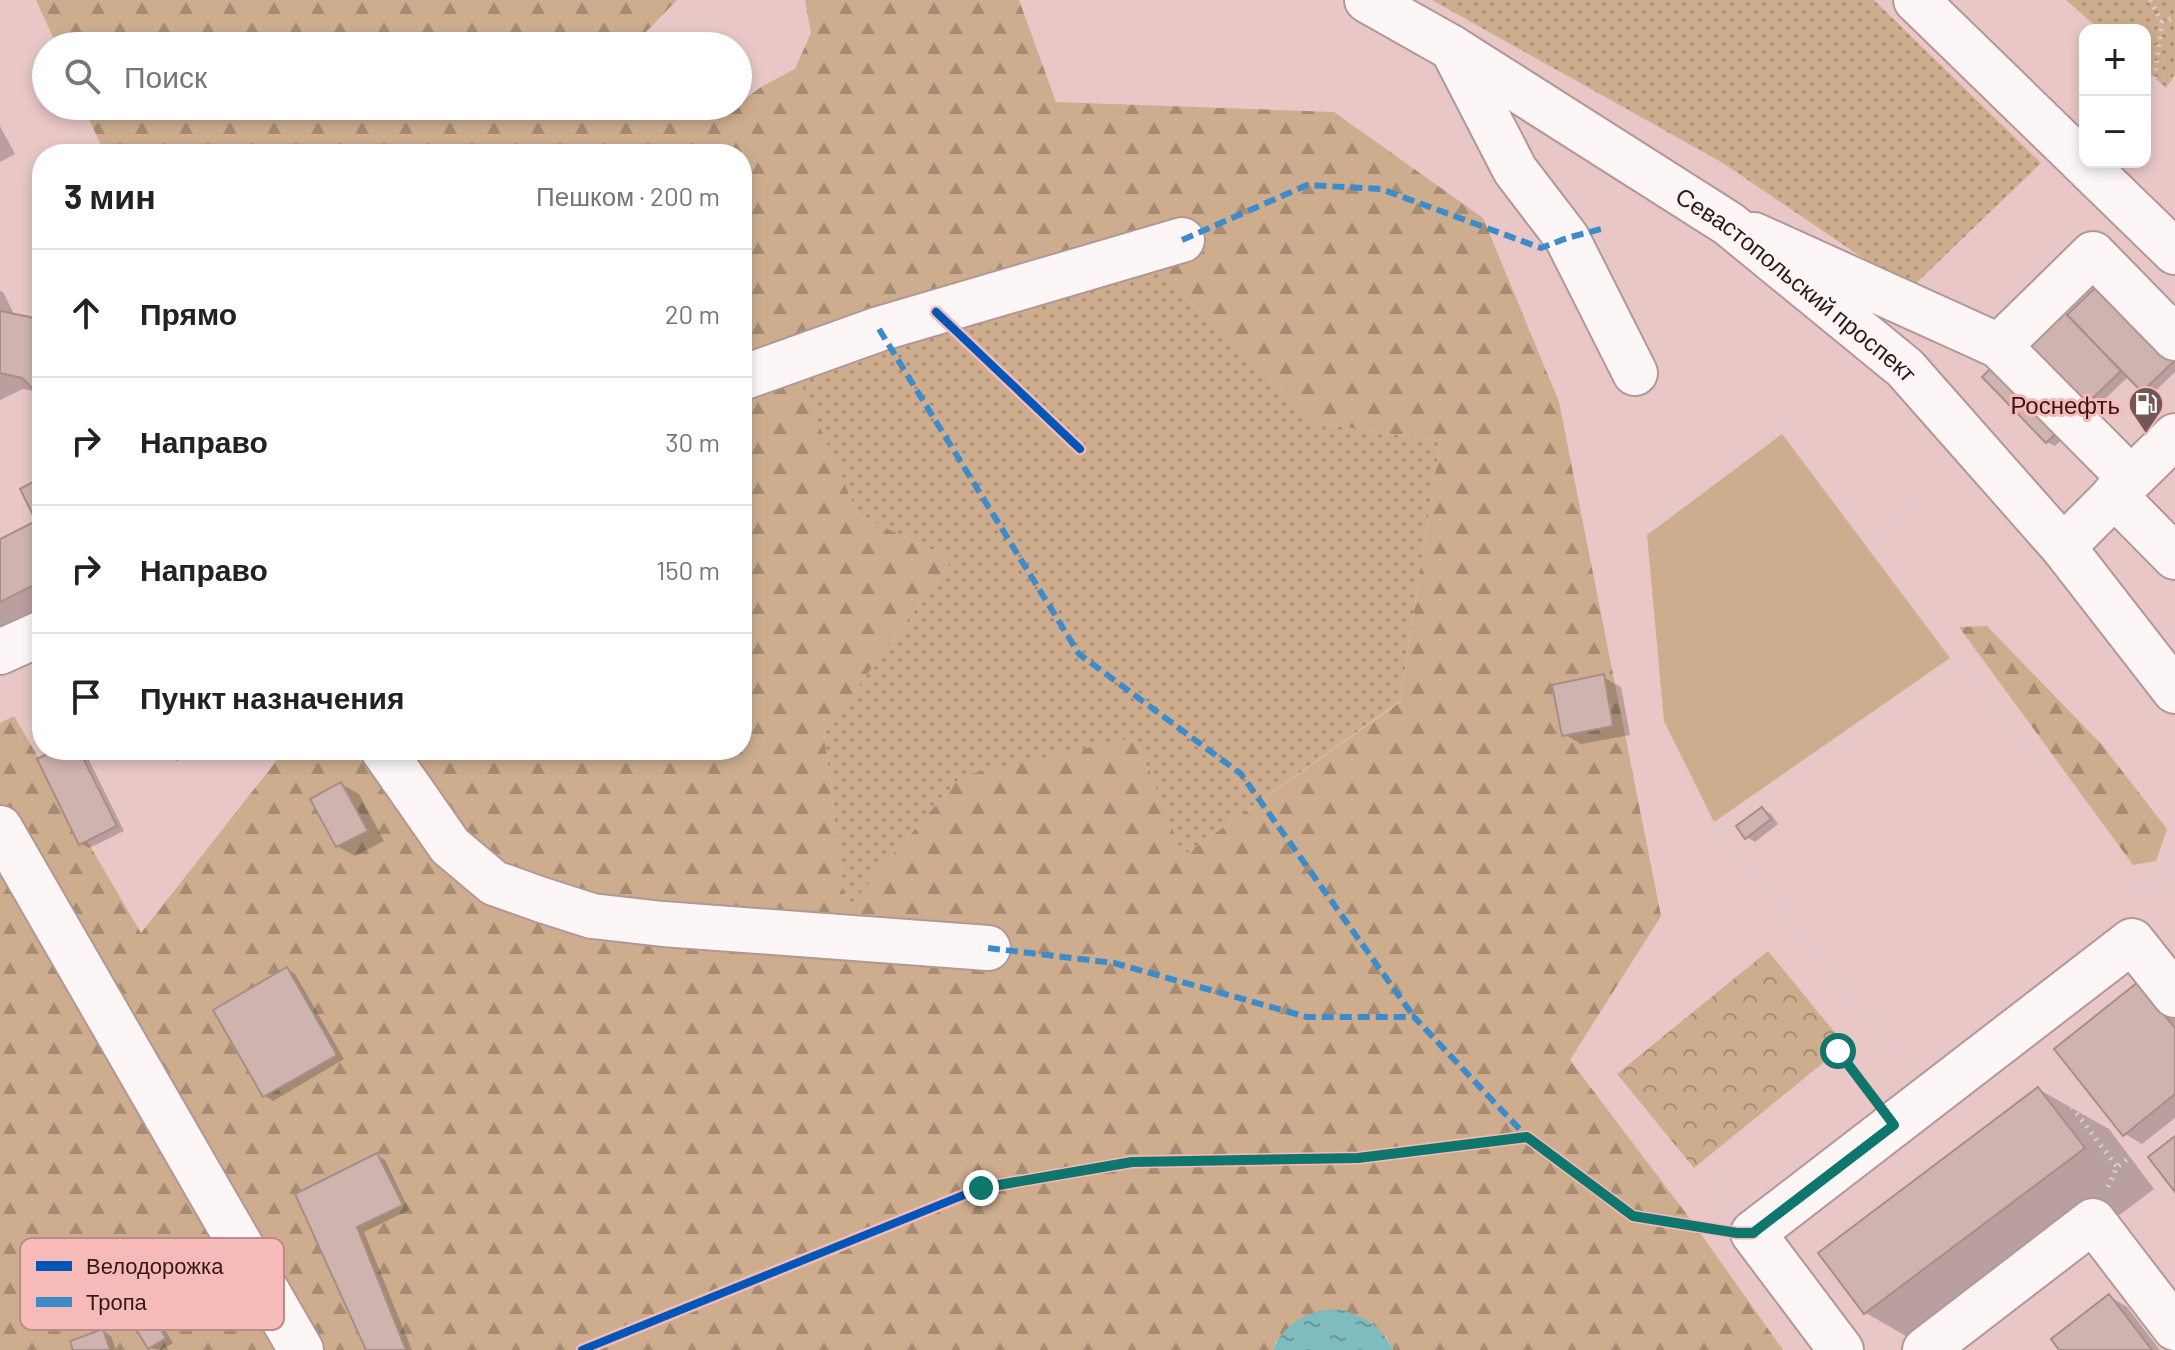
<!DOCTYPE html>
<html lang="ru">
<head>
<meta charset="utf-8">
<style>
	:root { --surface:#fff; --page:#f2f2f2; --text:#222; --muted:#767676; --line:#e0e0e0 }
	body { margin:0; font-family:Barlow,sans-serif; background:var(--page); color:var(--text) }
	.controls { position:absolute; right:24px; top:24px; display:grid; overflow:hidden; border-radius:16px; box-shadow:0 4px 12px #0003 }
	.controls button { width:72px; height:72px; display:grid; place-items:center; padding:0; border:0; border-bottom:2px solid var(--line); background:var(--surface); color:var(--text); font:40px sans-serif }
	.stop { position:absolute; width:24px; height:24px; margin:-18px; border:6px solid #0f766e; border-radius:50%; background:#fff }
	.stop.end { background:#0f766e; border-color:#fff; box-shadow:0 2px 8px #0008 }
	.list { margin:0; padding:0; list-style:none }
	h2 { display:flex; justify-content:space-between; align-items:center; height:104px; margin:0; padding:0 32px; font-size:34px }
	h2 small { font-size:26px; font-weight:400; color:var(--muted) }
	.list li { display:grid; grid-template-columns:52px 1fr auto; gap:24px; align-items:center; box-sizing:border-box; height:128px; padding:0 32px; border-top:2px solid var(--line) }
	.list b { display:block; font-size:30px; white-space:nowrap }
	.list em { font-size:26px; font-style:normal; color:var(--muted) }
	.icon { flex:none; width:44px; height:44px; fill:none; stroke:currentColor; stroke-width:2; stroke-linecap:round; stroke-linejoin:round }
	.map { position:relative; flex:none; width:2175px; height:1350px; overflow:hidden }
	.search { position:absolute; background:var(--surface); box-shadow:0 4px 12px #0003; left:32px; top:32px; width:720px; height:88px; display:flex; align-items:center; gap:20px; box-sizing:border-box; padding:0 28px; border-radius:44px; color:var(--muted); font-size:30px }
	.panel { position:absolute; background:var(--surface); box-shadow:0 4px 12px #0003; left:32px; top:144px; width:720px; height:616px; border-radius:32px }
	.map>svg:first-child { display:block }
</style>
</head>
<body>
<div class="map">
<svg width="2175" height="1350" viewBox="0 0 2175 1350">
	<defs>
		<pattern id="grass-dots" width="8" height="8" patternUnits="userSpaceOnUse" patternTransform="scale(2)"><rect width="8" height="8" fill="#cdad8e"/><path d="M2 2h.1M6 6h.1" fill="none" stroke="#a78c73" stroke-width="1.8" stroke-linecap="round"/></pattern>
		<pattern id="forest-firs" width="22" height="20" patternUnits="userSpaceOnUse" patternTransform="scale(2)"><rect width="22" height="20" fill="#cdad8e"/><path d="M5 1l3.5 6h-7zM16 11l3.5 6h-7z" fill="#a78c73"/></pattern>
		<pattern id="park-crowns" width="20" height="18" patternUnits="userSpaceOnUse" patternTransform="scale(2)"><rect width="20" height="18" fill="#cdad8e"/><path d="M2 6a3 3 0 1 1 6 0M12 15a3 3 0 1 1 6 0" fill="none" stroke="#a78c73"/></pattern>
		<pattern id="water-ripples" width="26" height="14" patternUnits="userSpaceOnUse" patternTransform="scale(2)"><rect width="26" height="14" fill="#7ebcc0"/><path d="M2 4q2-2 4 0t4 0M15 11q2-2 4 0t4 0" fill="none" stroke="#68989b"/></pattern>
	</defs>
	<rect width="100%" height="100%" fill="#e8c7c6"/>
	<path fill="url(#grass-dots)" d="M1432,0H1874L2041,163L1908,291L1888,275L1723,163Z
		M2066,0H2175V74L2166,88L2145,69V30H2100Z
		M1131,246L1317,423L1440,441L1400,701L1183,856L961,776L846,910L824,733L952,559L858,515L781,339Z"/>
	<path fill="url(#forest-firs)" fill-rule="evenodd" d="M36,0H677L642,36L647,46H57Z
		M805,0H1019L1056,102L1334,112L1483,218L1559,402L1661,916L1570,1060L1691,1220L1783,1350H1393L1386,1336L1276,1341L1273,1350H0V723L14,716L141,933L285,750H742V154H105L83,106H690L715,120L735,106H738V104L761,87L795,69L811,33ZM1131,246L1317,423L1440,441L1400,702L1183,856L1136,737L961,776L846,909L824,733L952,559L858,515L782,339Z
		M1987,626L2102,745L2167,829L2156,861L2133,865L1959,627Z"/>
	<path fill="url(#park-crowns)" d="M1768,951L1845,1045L1694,1168L1617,1074Z"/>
	<path fill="#cdad8e" d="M1782,434L1950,658L1714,822L1664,721L1647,535Z"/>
	<path fill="url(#water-ripples)" d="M1343,1310C1367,1319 1381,1325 1393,1350H1273C1280,1332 1297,1317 1316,1312C1324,1309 1334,1310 1343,1310Z"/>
	<path fill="#0003" d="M0,126L15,154L0,162Z
		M0,291L3,292L15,316L42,326V395L39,392L23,389L0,400Z
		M2108,291L2175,360V372L2151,395L2143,391L2129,376L2055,446L2047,442L1985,377L2066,311L2069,315Z
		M42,479V617L0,639V541L39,522Z
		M1603,677L1621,687L1630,735L1581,744L1564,734Z
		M60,750H84L124,831L89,848L80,843Z
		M158,750H198L177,761Z
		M341,784L359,794L384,841L355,856L337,846Z
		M1762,809L1771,814L1778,824L1755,842L1747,837Z
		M287,969L295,974L344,1059L273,1101L265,1096Z
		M2155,994L2175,1019V1118L2142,1144L2125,1134Z
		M2038,1089L2109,1129L2154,1189L1940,1350H1930L1866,1313L1821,1253Z
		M377,1156L385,1160L409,1210L364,1232L412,1350H368L297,1195Z
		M2110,1297L2127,1307L2160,1350H2062Z
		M148,1312L157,1317L173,1343L161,1350L149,1348Z
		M103,1331L111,1336L116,1350H75Z"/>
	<path fill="#ceb3ae" stroke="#a88e8a" stroke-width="2" d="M2100,283L2174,361L2142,392L2067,315Z
		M2057,304L2121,371L2046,443L1982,377Z
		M0,311L30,317L42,324V398L22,378L0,373Z
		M42,477V581L0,602V539L36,521L20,489Z
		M1604,674L1613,726L1562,736L1552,685Z
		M55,750H79L117,826L79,845L37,759Z
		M341,782L368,831L336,847L310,799Z
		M1762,807L1771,819L1745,839L1736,826Z
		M287,967L337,1055L263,1097L213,1010Z
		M2138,982L2175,1028V1094L2123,1136L2054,1049Z
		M2038,1087L2085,1148L1864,1314L1818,1253Z
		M2175,1136V1192L2148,1157Z
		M377,1153L403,1205L357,1227L406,1350H366L295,1194Z
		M2109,1294L2152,1350H2059L2051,1339Z
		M148,1310L166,1338L148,1349L131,1321Z
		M103,1329L110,1350H73L70,1341Z"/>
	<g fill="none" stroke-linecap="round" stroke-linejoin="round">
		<defs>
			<path id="minor" d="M1452,48L1515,170L1567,238L1635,373
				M1754,235L1999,346L2131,479L2063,547
				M1999,346L2093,254L2175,338
				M742,378L879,329L1182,240
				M2131,479L2175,436
				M2114,495L2175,557
				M0,652L42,633
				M383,750L450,846L494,883L542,900L592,916L663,924L988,948
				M0,828L301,1350
				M1841,1350L1753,1233L2132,941L2175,995
				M1925,1350L2093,1221L2175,1328"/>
			<g id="major">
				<path id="s1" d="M1367,0L1452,48L1729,224L1905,368L2063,547L2175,691"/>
				<path d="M1916,0L2175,252"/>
			</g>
		</defs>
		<use href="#minor" stroke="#b39796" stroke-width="48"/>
		<use href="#major" stroke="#b39796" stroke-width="48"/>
		<path stroke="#d8cecd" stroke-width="5" stroke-dasharray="2 6" stroke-linecap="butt" d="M2150,0L2162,22
			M2149,118L2162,22L2175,18
			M969,343L1080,449
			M1649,526L1783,427L1959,661L1718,827L1906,1069
			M1873,546L1919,495
			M1959,661L2036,759
			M2160,884L2175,863
			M2142,890L2175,854
			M2141,891L2160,884L2149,907
			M1838,1051L1872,1095
			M2038,1062L2117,1167
			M1707,1158L1726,1206
			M2108,1187L2117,1167L2175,1123
			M582,1350L981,1188L1132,1162L1358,1158L1527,1137L1633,1216L1715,1229"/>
		<use href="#minor" stroke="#fcf7f6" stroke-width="44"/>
		<use href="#major" stroke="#fcf7f6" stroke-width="44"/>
		<path stroke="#3d8cc9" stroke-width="6" stroke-dasharray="12 6" stroke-linecap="butt" d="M1182,240L1307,185L1381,189L1541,248L1567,238L1605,228
			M879,329L1079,654L1241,774L1414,1017
			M988,948L1114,963L1307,1017H1414L1527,1137"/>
		<defs>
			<path id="cycleway" d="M936,312L1080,449
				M582,1350L981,1188L1132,1162L1358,1158L1527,1137L1633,1216L1737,1233H1753"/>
		</defs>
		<use href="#cycleway" stroke="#f6bab8" stroke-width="13"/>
		<use href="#cycleway" stroke="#0057b8" stroke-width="8"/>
	</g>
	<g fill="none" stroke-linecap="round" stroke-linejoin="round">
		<path stroke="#0f766e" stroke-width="10" d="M981,1188L1132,1162L1358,1158L1527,1137L1633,1216L1737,1233H1753L1894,1125L1838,1051"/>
	</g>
	<defs>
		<symbol id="fuel-pin" viewBox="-11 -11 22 30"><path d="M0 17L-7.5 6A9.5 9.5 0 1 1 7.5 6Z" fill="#735656" stroke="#f6bab8"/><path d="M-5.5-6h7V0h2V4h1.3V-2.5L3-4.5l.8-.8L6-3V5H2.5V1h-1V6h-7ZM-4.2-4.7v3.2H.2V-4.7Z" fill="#fff"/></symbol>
	</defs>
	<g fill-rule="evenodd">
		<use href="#fuel-pin" x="2126" y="384" width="40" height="54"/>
	</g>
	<g text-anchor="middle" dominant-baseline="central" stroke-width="6" stroke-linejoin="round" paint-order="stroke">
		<g font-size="24" fill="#341919" stroke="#f6bab8">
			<text stroke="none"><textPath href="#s1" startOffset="516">Севастопольский проспект</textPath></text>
		</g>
		<g font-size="24" fill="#341919" stroke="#f6bab8" text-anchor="end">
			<text x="2120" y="404">Роснефть</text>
		</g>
	</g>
	<rect x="20" y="1238" width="264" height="92" rx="12" fill="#f6bab8" stroke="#bc8a88" stroke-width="2"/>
	<rect x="36" y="1261" width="36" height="10" fill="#0057b8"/>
	<rect x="36" y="1297" width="36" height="10" fill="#3d8cc9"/>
	<g font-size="22" fill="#341919">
		<text x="86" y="1274">Велодорожка</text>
		<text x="86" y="1310">Тропа</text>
	</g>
</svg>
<div class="controls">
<button>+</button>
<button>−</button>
</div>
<div class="stop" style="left:1838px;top:1051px"></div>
<div class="stop end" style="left:981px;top:1188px"></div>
<div class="search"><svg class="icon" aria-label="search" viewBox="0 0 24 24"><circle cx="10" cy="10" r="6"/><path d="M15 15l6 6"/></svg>Поиск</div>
<section class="panel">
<h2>3 мин<small>Пешком · 200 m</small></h2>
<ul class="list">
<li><svg class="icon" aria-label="ahead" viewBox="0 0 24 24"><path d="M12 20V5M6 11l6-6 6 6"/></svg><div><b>Прямо</b></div><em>20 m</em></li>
<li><svg class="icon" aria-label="right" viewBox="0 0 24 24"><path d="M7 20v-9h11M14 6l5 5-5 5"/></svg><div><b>Направо</b></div><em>30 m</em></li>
<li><svg class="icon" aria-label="right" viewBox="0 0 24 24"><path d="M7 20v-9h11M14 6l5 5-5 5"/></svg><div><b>Направо</b></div><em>150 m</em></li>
<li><svg class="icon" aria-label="arrive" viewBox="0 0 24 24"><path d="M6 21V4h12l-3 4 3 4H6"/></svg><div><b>Пункт назначения</b></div></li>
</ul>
</section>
</div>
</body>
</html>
